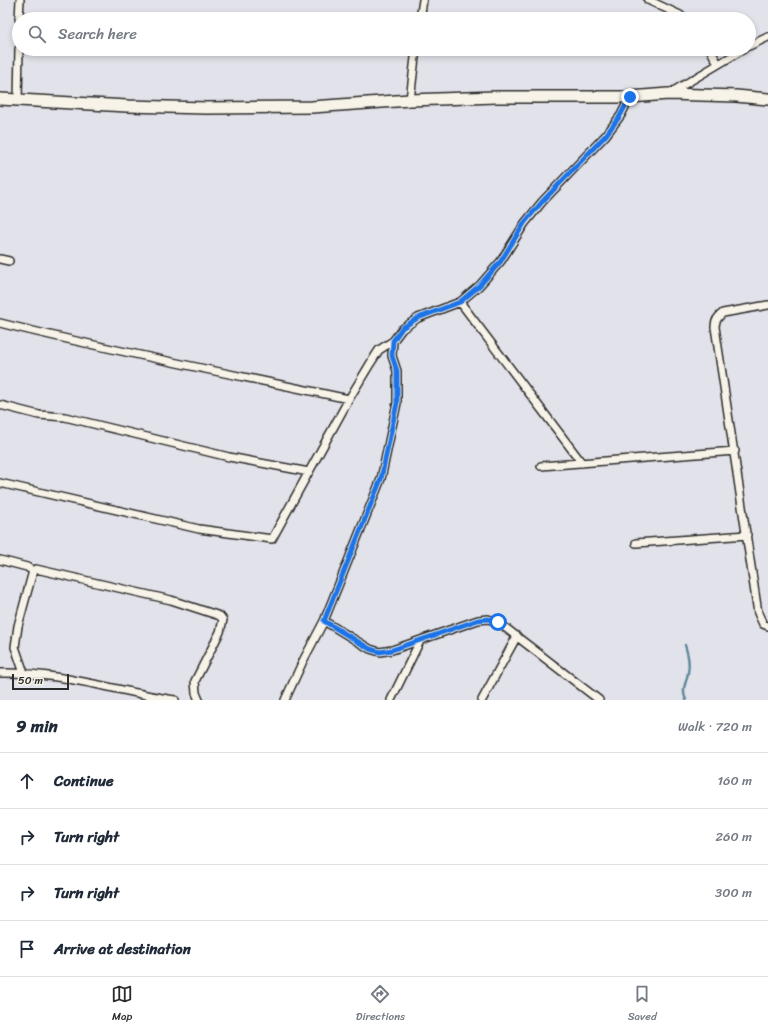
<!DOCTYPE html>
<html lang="en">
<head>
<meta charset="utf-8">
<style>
	:root { --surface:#fff; --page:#f6f6f7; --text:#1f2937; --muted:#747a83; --line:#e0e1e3; --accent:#2b2b2b }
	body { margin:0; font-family:Sriracha,sans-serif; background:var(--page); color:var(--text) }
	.scale { position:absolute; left:12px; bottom:10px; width:57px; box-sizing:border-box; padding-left:4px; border:2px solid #2b2b2b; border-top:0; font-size:11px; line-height:14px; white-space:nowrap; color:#2b2b2b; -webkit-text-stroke:3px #f7f3e8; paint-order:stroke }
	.stop { position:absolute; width:12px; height:12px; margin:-9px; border:3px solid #1a73e8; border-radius:50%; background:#fff }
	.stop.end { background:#1a73e8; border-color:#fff; box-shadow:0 1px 4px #0008 }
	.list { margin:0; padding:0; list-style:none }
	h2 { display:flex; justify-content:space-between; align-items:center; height:52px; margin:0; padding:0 16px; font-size:17px }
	h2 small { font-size:13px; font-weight:400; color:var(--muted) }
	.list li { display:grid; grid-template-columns:26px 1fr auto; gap:12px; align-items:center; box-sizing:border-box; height:56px; padding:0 16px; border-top:1px solid var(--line) }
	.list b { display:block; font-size:15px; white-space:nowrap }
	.list em { font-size:13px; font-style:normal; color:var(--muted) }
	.icon { flex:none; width:22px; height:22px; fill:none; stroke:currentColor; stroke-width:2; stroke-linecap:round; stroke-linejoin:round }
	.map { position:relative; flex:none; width:768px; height:700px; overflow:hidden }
	.search { position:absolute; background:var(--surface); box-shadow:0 2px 6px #0003; left:12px; right:12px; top:12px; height:44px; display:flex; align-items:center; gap:10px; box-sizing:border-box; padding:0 14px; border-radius:22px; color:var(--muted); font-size:15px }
	.sheet { height:276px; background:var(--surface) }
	nav { display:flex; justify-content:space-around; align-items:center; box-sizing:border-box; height:56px; border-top:1px solid var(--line); background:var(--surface); font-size:11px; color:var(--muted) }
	nav a { display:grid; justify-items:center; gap:2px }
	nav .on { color:var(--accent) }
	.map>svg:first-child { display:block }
</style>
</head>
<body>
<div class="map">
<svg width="768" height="700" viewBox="0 0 768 700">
	<rect width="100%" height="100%" fill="#e2e2ea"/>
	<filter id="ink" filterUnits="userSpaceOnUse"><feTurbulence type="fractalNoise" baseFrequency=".025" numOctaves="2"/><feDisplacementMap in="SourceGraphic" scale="8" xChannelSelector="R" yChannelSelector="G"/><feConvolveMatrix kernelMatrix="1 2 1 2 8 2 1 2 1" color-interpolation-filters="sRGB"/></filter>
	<g filter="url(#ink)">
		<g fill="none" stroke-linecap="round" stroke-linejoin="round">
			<path stroke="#61899b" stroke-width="2.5" d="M685,645C688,655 690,663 688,673C686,684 681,689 686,700"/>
			<defs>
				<path id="minor" d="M648,0L680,15L684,19
					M19,19L20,0
					M420,19L423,0
					M749,46L768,37
					M710,49L718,64
					M670,93L744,49
					M410,100L416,49
					M18,101L19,49
					M0,259L9,261
					M460,302L582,463
					M768,305L723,313C717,317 715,321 715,327L758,613L763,624L768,626
					M0,323C116,352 232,374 349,399
					M0,405L39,415L65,417L229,457L309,472
					M541,466L735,451
					M0,483L199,529L272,539L349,399L370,364L379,350L393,341
					M636,543L747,535
					M0,560L27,567L33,571
					M324,621L370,649L380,652L392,650L478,620L488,619L498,622L599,700
					M0,673C62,672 115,691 175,700
					M24,673L15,647L18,626L33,571L36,569L171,600L220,616L223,620L220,632L195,681L196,693L199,700
					M285,700L303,661L324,621L381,479L397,403V371L392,356L393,341L402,329L418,318L460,302L479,286L501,261L525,223L542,202L606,135L621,115L630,97
					M391,700L420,641
					M482,700L517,636"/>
				<path id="primary" d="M0,99L127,106L206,108L312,107L410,100L496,97H630L668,94L736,96L768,99"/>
			</defs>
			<use href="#minor" stroke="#2b2b2b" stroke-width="10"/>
			<use href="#primary" stroke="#2b2b2b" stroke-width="14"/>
			<use href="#minor" stroke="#f7f3e8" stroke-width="7"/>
			<use href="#primary" stroke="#f7f3e8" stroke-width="11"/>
		</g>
	</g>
	<g fill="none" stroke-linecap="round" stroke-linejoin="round" filter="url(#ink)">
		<path stroke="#1a73e8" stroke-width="5" d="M498,622L488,619L478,620L392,650L380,652L370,649L324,621L381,479L397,403V371L392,356L393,341L402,328L418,318L460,302L479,286L501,261L525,222L542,202L606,135L620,116L630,97"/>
	</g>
</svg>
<div class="scale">50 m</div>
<div class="stop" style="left:498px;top:622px"></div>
<div class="stop end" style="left:630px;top:97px"></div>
<div class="search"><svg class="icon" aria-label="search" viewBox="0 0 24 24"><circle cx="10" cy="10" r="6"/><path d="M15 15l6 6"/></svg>Search here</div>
</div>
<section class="sheet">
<h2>9 min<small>Walk · 720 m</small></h2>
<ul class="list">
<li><svg class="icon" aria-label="ahead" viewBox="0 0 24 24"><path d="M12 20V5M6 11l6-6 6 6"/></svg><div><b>Continue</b></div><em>160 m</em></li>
<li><svg class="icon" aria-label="right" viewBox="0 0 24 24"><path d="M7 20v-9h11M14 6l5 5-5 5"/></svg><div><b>Turn right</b></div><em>260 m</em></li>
<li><svg class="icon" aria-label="right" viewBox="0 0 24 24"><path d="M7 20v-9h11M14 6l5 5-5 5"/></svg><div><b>Turn right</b></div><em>300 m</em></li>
<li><svg class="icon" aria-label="arrive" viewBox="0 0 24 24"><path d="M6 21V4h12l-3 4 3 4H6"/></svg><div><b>Arrive at destination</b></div></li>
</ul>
</section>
<nav>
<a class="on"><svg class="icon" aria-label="map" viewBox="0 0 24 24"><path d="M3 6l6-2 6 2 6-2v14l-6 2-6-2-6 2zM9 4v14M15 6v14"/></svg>Map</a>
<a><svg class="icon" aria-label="directions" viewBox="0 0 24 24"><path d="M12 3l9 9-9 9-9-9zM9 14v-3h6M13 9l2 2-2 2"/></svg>Directions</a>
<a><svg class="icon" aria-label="saved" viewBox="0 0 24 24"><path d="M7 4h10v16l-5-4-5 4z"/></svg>Saved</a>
</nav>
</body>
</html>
